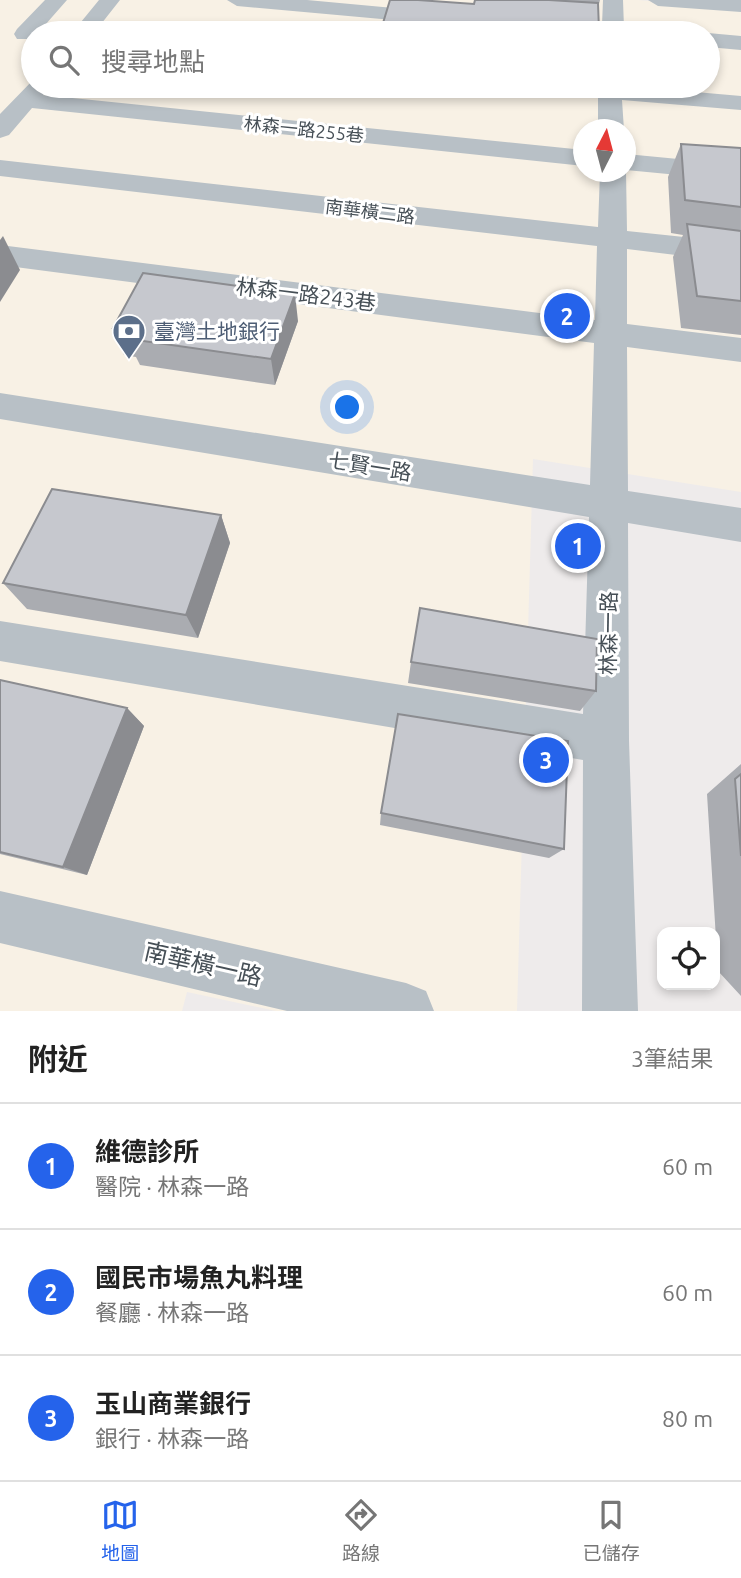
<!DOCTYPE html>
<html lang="zh-TW">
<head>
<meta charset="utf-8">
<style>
	:root { --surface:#fff; --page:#f2f2f2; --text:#222; --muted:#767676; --line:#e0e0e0; --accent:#2563eb }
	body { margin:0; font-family:Ubuntu,"Noto Sans TC",sans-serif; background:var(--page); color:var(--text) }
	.controls { position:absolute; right:21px; bottom:21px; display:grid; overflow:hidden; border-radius:14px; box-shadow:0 4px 10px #0003 }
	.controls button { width:63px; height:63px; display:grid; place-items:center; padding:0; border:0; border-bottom:2px solid var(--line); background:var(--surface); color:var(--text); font:35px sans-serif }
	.compass { position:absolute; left:573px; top:119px; width:63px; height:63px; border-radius:50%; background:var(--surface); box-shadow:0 4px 10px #0003; rotate:6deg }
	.you { position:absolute; left:348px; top:408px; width:24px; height:24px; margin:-18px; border:5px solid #fff; border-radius:50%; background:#1a73e8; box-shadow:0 0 0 10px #1a73e833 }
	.badge { display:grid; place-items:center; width:46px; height:46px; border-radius:50%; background:var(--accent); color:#fff; font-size:23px; font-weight:700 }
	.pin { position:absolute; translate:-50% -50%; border:4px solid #fff; box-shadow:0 2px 7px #0006 }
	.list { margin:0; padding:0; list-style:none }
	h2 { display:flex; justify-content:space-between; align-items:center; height:91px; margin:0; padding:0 28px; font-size:30px }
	h2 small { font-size:23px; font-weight:400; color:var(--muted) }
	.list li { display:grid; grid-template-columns:46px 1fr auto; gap:21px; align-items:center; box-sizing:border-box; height:126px; padding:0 28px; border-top:2px solid var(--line) }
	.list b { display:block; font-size:26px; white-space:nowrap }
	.list p { margin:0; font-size:23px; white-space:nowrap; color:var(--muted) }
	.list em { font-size:23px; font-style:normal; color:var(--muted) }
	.icon { flex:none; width:38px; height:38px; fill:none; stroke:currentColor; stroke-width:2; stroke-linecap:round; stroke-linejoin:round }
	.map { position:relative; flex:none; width:741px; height:1011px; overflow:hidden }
	.search { position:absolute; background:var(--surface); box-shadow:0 4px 10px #0003; left:21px; right:21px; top:21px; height:77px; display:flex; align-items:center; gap:18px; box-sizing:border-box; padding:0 24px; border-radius:38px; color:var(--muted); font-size:26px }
	.sheet { height:469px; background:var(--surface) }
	nav { display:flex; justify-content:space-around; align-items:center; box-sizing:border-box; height:98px; border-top:2px solid var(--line); background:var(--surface); font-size:19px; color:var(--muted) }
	nav a { display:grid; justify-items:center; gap:4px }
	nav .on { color:var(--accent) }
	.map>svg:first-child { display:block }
</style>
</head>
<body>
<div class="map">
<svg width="741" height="1011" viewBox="0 0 741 1011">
	<rect width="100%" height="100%" fill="#eeebeb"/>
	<path fill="#f8f1e5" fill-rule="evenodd" d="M0,0H638L741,9V492L533,459L517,1011H276L187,992L182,1011H0ZM33,33H708V86H33ZM584,130H626V172H584Z"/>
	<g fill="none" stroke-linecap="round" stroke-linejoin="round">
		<path fill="#b8c0c6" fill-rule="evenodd" d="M45,0H67L38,33H33V39H17L14,34L17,29Z
			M99,0H120L94,33H72Z
			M227,0H307L437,12L448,18L437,24L237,6Z
			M603,0H623L624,28L629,33H545L535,27L546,20L602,25Z
			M648,0H741V12L658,6Z
			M708,33L741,36V50L708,47Z
			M33,80V86H50L43,95L584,150V166L32,108L9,135L0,138V114Z
			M535,86H627L741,96V110L622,100L624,130H598V98L539,91Z
			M626,154L741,165V181L626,170Z
			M0,160L598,227L600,172L626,171L627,231L741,243V263L627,249V324L741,338V362L627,347L628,491L741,508V542L628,523L629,741L638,1011H582L583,760L0,661V621L583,714L589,517L0,419V393L590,485L594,343L0,265V245L595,320L597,246L0,176Z
			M0,891L406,983L426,991L434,1011H287L0,943Z"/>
	</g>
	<path fill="#aaacb1" d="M475,0H600L598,8V33H383V23L474,4Z
		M681,144L741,148V335L681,328L673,257L683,235L671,233L668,177Z
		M298,321L275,385L140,365L136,357L124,355L113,328Z
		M221,515L230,543L198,638L27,609L3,583Z
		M411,662L596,691L580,711L408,683Z
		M0,680L127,708L144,726L87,875L0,854Z
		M741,764V996L718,971L707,794Z
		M381,813L564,849L549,858L380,825Z"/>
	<path fill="#8b8c90" d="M3,236L20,270L0,302V240Z
		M295,294L298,321L275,385L271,359Z
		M221,515L230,543L198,638L186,615Z
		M127,708L144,726L87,875L63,867Z"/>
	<path fill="#c6c8ce" stroke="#8b8c90" stroke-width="2" d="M390,0H418L474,4L475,0H549L598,3L599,30L591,33H548L383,23Z
		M681,144L741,148V207L685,200Z
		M687,224L741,231V301L697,296Z
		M143,273L295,294L271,359L129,339L133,331L113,328Z
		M52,489L221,515L186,615L3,583Z
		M420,608L597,639L596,691L411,662Z
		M0,680L127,708L63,867L0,852Z
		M398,714L568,741L564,849L381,813Z
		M741,774V856L735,779Z"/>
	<defs>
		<symbol id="bank-pin" viewBox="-11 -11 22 30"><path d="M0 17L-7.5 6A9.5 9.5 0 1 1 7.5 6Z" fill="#5c6f8a" stroke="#fff"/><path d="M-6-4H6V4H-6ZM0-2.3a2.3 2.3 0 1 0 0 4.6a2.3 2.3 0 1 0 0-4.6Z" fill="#fff"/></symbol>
	</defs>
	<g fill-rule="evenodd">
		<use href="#bank-pin" x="110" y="312" width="38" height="52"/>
	</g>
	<g text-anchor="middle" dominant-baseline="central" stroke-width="6" stroke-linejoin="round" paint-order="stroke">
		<g font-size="18" fill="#464f56" stroke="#fff">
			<text transform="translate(304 129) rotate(6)">林森一路255巷</text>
			<text transform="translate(370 211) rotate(7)">南華橫二路</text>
		</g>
		<g font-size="21" fill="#464f56" stroke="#fff">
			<text transform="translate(306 294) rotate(7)">林森一路243巷</text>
			<text transform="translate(370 466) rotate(9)">七賢一路</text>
			<text transform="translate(608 633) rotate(-89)">林森一路</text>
		</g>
		<g font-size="21" fill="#4e5e75" stroke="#fff" text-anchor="start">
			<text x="154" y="331">臺灣土地銀行</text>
		</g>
		<g font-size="24" fill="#464f56" stroke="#fff">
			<text transform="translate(203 964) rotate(13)">南華橫一路</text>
		</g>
	</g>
</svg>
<div class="controls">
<button><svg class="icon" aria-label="locate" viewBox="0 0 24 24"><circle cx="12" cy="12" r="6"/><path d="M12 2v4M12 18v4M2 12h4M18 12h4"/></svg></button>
</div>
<svg class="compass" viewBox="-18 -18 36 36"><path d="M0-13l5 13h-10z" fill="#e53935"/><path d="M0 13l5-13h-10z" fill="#767676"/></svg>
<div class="you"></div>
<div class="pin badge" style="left:578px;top:546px">1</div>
<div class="pin badge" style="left:567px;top:316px">2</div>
<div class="pin badge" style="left:546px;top:760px">3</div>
<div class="search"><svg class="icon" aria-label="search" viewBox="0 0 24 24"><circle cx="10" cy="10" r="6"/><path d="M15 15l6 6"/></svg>搜尋地點</div>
</div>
<section class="sheet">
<h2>附近<small>3筆結果</small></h2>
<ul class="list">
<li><span class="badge">1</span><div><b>維德診所</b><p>醫院 · 林森一路</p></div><em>60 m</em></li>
<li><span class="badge">2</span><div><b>國民市場魚丸料理</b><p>餐廳 · 林森一路</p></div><em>60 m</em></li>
<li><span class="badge">3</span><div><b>玉山商業銀行</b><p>銀行 · 林森一路</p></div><em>80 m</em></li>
</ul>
</section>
<nav>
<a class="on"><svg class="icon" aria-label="map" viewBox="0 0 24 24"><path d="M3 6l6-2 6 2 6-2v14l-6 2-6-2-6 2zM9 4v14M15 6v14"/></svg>地圖</a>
<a><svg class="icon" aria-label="directions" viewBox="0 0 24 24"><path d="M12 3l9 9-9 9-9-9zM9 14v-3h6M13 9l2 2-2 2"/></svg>路線</a>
<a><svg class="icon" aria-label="saved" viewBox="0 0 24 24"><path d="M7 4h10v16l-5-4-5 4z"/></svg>已儲存</a>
</nav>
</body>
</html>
